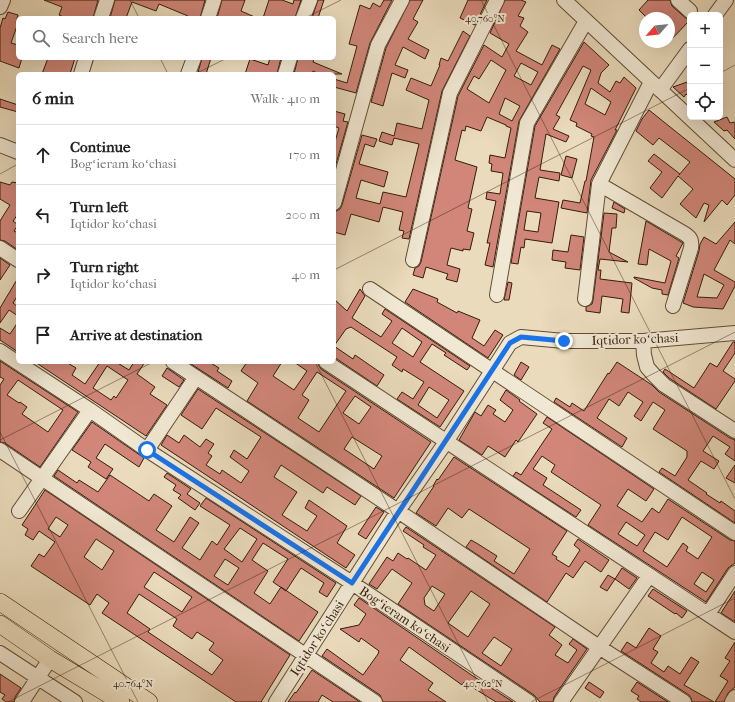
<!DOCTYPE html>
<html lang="en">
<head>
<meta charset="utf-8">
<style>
	:root { --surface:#fff; --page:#f2f2f2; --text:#222; --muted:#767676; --line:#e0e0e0 }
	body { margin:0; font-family:"IM FELL French Canon",serif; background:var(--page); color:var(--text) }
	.controls { position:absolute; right:12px; top:12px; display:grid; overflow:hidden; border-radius:6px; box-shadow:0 4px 16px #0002 }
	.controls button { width:36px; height:36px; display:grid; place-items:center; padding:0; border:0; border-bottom:1px solid var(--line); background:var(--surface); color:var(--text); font:20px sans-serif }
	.compass { position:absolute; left:639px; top:12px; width:36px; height:36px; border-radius:50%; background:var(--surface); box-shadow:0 4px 16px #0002; rotate:243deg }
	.stop { position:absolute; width:12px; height:12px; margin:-9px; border:3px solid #1a73e8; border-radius:50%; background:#fff }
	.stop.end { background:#1a73e8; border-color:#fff; box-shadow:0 1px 4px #0008 }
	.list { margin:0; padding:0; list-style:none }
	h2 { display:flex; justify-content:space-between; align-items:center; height:52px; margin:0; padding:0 16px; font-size:17px }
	h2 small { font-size:13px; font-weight:400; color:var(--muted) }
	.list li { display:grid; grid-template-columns:26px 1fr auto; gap:12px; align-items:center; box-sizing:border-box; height:60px; padding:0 16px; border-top:1px solid var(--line) }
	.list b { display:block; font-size:15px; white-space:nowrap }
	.list p { margin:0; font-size:13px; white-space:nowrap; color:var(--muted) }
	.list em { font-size:13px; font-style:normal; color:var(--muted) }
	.icon { flex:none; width:22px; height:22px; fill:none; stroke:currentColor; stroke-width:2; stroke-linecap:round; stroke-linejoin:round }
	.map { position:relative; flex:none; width:735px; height:702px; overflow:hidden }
	.search { position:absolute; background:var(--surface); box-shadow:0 4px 16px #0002; left:16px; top:16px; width:320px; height:44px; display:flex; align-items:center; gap:10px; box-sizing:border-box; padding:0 14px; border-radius:6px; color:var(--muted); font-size:15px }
	.panel { position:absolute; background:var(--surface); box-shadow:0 4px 16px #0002; left:16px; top:72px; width:320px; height:292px; border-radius:6px }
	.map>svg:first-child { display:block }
</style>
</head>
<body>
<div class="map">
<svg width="735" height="702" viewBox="0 0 735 702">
	<rect width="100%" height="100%" fill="#eadbbc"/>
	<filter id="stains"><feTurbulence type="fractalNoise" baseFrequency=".005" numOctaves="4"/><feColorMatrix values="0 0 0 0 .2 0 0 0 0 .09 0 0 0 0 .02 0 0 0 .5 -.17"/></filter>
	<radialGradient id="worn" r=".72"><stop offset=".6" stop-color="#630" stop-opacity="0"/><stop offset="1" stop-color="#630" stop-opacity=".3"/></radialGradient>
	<path fill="#d18679" stroke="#341c0a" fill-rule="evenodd" d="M44,0H98L93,18H66L59,15L62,7Z
		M115,0H205L200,18H187L188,16L159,4L156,11L132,2L126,18H110Z
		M222,0H245L241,11L257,18H217Z
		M269,0H282L293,4L294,0H301L295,18H263Z
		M318,0H324L318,18H312Z
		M384,0H392L370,43L356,93L334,87V79L347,83L357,46L349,44L360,5L370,9L373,3L380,7Z
		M410,0H423L413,19L418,22L408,39L429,50L425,59L403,47L395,65L408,70L405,78L392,73L383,106L371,102L386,48Z
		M468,0H487L475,25L460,18Z
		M505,0H521L526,2L518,16L524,18L520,26L528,32L516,51L542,65L552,45L560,49L519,121L493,267L485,265L490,243H487L496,201L486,199L487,192L500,194L503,173L491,171L492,164L489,163L490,155L505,158L511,128L506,126V125L487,117L481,131L466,126L465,131L462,130L455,160L477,167L468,208L472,209L467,231L474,233L470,250L463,249V251L451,248L447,265L460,269L457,282L446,279L448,274L426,267L423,278L413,275L415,268L419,266L421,262L458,96L484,45L502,57L509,44L490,33ZM491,60L506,70L489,103L467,89L474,76L479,79ZM521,63L538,72L531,85L514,76ZM505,98L520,106L512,121L499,114Z
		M648,0H670L672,6L689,21L669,42V18H647L639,10Z
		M8,12L18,15L16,23H18L11,43L18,45V58H22L19,68L0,61V28L3,18L5,19Z
		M463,31L470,36L442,91L409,239L402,238L404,231L399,230L403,212L383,207L379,222L351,214L345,235L334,232V217L336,211L340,209L342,205L362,135L377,139L374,147L365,144L359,164L388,172L384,187L361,180L356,198L380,204L383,192L406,197L419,144L394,138L392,145L379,141L382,132L394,136L397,123L422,129L429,100L406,90L411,78L431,86L440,65H439L441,58L448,61Z
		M584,42L609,65L601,73L598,83L610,92L616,81L620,83L624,77L636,88L615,130H617L591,180L587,213L561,208L563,200L580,203L585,181H586L594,137L591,136L592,134L576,126L577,123L570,120L591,70L583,66L556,115L560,117L553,129L569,136L566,142L546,134L540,170L560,173L559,181L539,177L535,198L559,202L552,243L525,239L524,248L521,247L518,264L511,263L535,126ZM591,88L611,102L605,115L585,104ZM527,211L541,213L538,232L524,230Z
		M48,58H75L70,74H42Z
		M202,58H211L206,74L198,72Z
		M270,58H281L277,74H245L250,59L268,65Z
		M298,58H314L313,62L342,74H319L313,71L312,74H294Z
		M690,81V98L686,94L684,97L673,87Z
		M0,99L18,105V112L0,107Z
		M649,110L735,179V195L727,205L722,200L704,222L709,205L704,203L696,218L680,204L693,189L678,176L662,198L650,188L662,172L648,161L654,154L680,174L679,175L690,162L659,138L653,145L636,131L642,119Z
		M334,111L345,114L343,121L348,122L334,171V145L339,128L334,126Z
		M727,117L730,123L735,122V139L727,130L724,131L714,122Z
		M566,156L577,159L572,178L561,175Z
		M0,182L10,185L12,182L18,183V214L13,221L18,225L14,231L18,233V250L5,241L0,240V221L10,205L0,199Z
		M614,202L625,209L624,213L612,208Z
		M604,213L617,214L616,228H612L609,252L628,262L600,259L598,270H601L600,279L632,283L629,313L621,312L623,299L602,296L600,313L586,311V307L592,304L593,300Z
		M646,221L683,243L676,256L679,258L668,295L662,294V290L652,288L634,278V277L665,283L671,261L649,249L647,265L638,264Z
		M735,222V244L730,240L714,270L735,282V286L723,309L693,307L683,303L699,251L700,244L704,237L716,244ZM704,274L724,285L717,298L697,297Z
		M571,235L584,237L580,270L565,268L566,262L552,260L553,250L568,252Z
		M0,258L10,265L0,280Z
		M18,278V295L13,303L18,307V316L9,310L0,323V308Z
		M508,282L512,283L509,300H504Z
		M360,289L365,296L352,318L381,337L392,321L382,314L385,309L470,366L467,370L444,355L446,353L432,344L420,362L464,391L440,427L397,399L402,392L413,399L424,382L403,369L402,372L392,365L397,357L351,327L346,329L334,346L353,359L355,355L384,375L377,386L334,357V299L347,311ZM402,328L422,342L413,357L392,343ZM429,387L449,400L437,418L418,405Z
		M413,289L438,299L437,302L457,313L458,311L480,320L472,338L484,346L495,330L503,335L488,358L405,302Z
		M18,322V352L0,340V328L10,334Z
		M733,342H735V353L723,371L735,379V381L716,409L669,378L663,372L665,369L694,388L710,363L717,367Z
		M0,361L78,412L40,467L5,443L0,442V385L4,379L0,377ZM18,380L63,410L48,432L22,414L27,407L20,402L19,403L7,395Z
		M35,362H66L76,368L72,375L85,384L100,362H116L129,370L134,362H145L137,374L155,387L150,394L167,405L146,436ZM107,366L128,380L116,398L114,396L111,400L93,388Z
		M188,362H209L219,368L217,371L232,381L228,388Z
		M247,362H282L273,376L294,390L307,371L294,362H317L321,369L431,442L394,498L247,401L258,383L241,371ZM317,372L346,391L319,432L298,418L309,400L302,395ZM355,396L371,407L359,424L343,413ZM352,437L382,456L374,469L344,449Z
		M521,362L529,367L521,380L514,375Z
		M617,362L652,385L659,392L730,438L735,440V461L725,454L730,447L713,436L703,451L719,461L714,469L701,461L688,480L707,493L706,494L720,503L721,501L735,511V523L659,472L662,468L675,476L687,457V451L653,429L665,410L653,402L641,421L634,416L643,402L628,392L619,406L609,399L597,418L627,438L622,447L554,402L556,398L570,407L572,403L584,411L608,373L609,374Z
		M167,368L184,380L179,387L162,376Z
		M198,389L361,496L355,505L327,487L323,493L281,465L274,477L297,492L282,515L307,531L317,516L305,508L309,500L347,526L337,543L355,555L346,568L161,445L167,435L179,443L184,435L200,447L206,439L214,444L208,453L212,456L206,465L220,474L222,470L241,483L249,471L230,457L234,450L247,459L261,437L216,408L202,429L181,415Z
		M506,390L520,400L519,401L537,414L518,442L516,440L505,457L488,446L482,455L459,440L475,412L481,416L488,405L496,410L493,414L505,422L513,410L500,400Z
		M547,417L654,489L646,501L628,489L617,506L642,522L652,508L659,513L668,499L730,540L735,541V563L728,568L706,602L588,525L601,505L551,472L555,465L542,456L533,469L547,478L543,485L581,510L576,517L513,476L516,472L521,475L552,429L543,423ZM682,517L712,537L698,559L686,551L688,547L683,543L667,567L643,551L655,532L668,540ZM626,522L645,535L637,546L618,534ZM702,572L714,580L706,592L694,584Z
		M92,422L144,458L139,467L105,444L96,458L113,469L106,479L88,467L91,462L72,450Z
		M454,457L567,531L552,554L557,557L556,559L569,567L580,550L574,545L578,539L609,560L601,572L585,561L573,578L566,573L547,602L466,547L471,540L478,544L497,556L494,561L514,574L530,549L469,509L462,518L448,508L436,526L416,513L434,486H433L437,479L438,480Z
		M735,465V483L726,478Z
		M58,470L77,483L79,480L98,492L110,475L149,501L154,494L172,506L156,530L174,542L190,517L199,523L182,548L200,560L212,541L217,545L230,525L200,506L206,498L336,583L327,597L319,592L324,583L301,568L286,591L273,582L288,559L263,543L252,560L268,571L254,593L270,604L281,587L318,612L299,641L54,476ZM240,528L257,539L242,562L224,549ZM225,559L239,568L228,585L214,576Z
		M167,473L191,489L187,494L200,503L195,510L178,498L181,495L173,490L176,485L164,477Z
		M45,490L290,655L261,702H236L102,613L109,603L97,594L90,605L31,566L39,554L44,557L55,542L39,531L33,540L25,535L28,529L22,525ZM56,517L68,525L60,537L48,529ZM96,539L114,551L102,570L84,557ZM154,572L192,597L182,612L144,587ZM139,594L177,619L173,626L192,639L197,632L214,643L209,650L223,660L212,675L148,632L150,629L127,613Z
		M376,507L384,512L366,539L358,534Z
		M406,527L555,627L549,635L562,645L555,655L568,663L577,650L569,644L573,639L587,649L554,697L553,702H540L534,695L398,604L412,583L392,569L377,589L369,584L387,557L393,561L398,553L407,559L408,558L426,570L436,555L423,547L424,545L403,531ZM432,586L445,594L434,611L425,605L424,598ZM471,591L490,604L468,637L448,623ZM494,637L512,649L501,666L482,653Z
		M622,568L637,578L629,589L615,579Z
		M608,575L615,579L607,591L600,587Z
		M653,589L687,611L682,618L676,613L675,614L648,596Z
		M735,591V622L721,613Z
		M359,598L473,676L513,702H496L464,682L462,685L409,647L400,660L433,683L428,690L446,702H383L380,695L322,656L327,649L363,675L378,654L379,651L361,638L359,642L340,629L359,625L366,614L354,605Z
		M649,628L661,636L653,649L658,652L651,663L664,672L668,666L680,674L691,657L699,662L684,685L714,702H692L691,698L689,695L621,651L627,642L636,648Z
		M735,642V687L728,693L724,702H715L728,681L720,676L730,661L725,658Z
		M312,670L360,702H333L322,695L318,702H288L295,692L296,693Z
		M0,674L21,688L15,697L14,702H6L2,699L5,695L0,692Z
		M589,682L604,692L600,698L585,688Z
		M637,682L668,702H641L637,699L639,696L631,691Z"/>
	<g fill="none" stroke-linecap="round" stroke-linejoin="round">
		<defs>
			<path id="minor" d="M564,0L735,160
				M678,0L690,11
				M0,7L3,0
				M715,15L726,0
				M101,18L107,0
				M208,18L214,0
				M303,18L310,0
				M81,74L86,58
				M188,74L194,58
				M285,74L290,58
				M660,90L690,49
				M0,145L18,152
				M599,184L685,234C691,238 692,241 691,248L673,306
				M334,203L378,45L402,0
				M0,248L18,260
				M413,260L450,93L497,0
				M370,289L735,533
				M497,295L527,123L586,21
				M585,299L599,184L651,82
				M643,341L644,355L647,367L653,374L664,385L735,431
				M0,351L90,410L147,450L352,583L529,702
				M173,362L398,511L599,647L684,702
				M326,362L735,632
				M0,450L375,702
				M147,450L196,377
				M19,511L90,410
				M708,614L735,573
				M0,653L75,702
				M22,702L50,659
				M276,702L398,511L446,442L510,343L521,337L564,341H643L735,333
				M561,702L649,576
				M732,702L735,697"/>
			<path id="major" d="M0,602L149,702
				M0,624L50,659L121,702"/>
		</defs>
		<use href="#minor" stroke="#624c36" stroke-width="16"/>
		<use href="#major" stroke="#341c0a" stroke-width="18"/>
		<use href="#minor" stroke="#f1e8d3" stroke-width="14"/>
		<use href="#major" stroke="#eadbbc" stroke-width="17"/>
	</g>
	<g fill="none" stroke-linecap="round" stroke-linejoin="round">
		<path stroke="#1a73e8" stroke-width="5" d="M147,450L352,583L510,343L521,337L564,341"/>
	</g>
	<path fill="none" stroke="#341c0a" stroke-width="1" stroke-opacity="0.45" d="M130,0L139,18M481,0L735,499M305,18L341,0M160,58L168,74M720,73L735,65M195,74L227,58M0,174L18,164M334,270L690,88M315,362L488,702M0,432L138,702M0,440L153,362M8,702L735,332M531,702L735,598"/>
	<g text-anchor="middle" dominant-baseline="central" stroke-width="4" stroke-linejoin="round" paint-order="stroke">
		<g font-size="13" fill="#341c0a" stroke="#f1e8d3">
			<text transform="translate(635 339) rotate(-2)">Iqtidor koʻchasi</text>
			<text transform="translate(405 619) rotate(34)">Bogʻieram koʻchasi</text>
			<text transform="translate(317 638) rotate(-57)">Iqtidor koʻchasi</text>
		</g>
	</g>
	<g font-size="10" text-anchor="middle" fill="#341c0a" stroke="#f1e8d3" stroke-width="4" stroke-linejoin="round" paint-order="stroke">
		<text x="485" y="22">40.760°N</text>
		<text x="133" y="687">40.764°N</text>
		<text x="483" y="687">40.762°N</text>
	</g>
	<rect width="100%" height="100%" filter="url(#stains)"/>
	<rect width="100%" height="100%" fill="url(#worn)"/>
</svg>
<div class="controls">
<button>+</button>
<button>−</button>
<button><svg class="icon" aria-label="locate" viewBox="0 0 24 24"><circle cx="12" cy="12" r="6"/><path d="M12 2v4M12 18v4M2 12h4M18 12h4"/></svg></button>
</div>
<svg class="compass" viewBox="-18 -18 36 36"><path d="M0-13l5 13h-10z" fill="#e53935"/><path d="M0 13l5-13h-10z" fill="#767676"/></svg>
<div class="stop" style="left:147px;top:450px"></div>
<div class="stop end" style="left:564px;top:341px"></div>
<div class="search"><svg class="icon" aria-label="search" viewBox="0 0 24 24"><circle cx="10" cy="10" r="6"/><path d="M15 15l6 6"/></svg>Search here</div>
<section class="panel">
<h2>6 min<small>Walk · 410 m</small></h2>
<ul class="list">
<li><svg class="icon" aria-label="ahead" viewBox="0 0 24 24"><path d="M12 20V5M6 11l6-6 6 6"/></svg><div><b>Continue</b><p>Bogʻieram koʻchasi</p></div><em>170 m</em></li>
<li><svg class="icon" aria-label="left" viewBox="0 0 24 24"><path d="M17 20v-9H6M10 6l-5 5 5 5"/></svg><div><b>Turn left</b><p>Iqtidor koʻchasi</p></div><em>200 m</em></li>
<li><svg class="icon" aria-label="right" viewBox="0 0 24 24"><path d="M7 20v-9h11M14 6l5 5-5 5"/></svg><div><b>Turn right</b><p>Iqtidor koʻchasi</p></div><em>40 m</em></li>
<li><svg class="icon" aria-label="arrive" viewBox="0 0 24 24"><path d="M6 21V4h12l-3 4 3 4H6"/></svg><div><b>Arrive at destination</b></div></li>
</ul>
</section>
</div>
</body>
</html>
